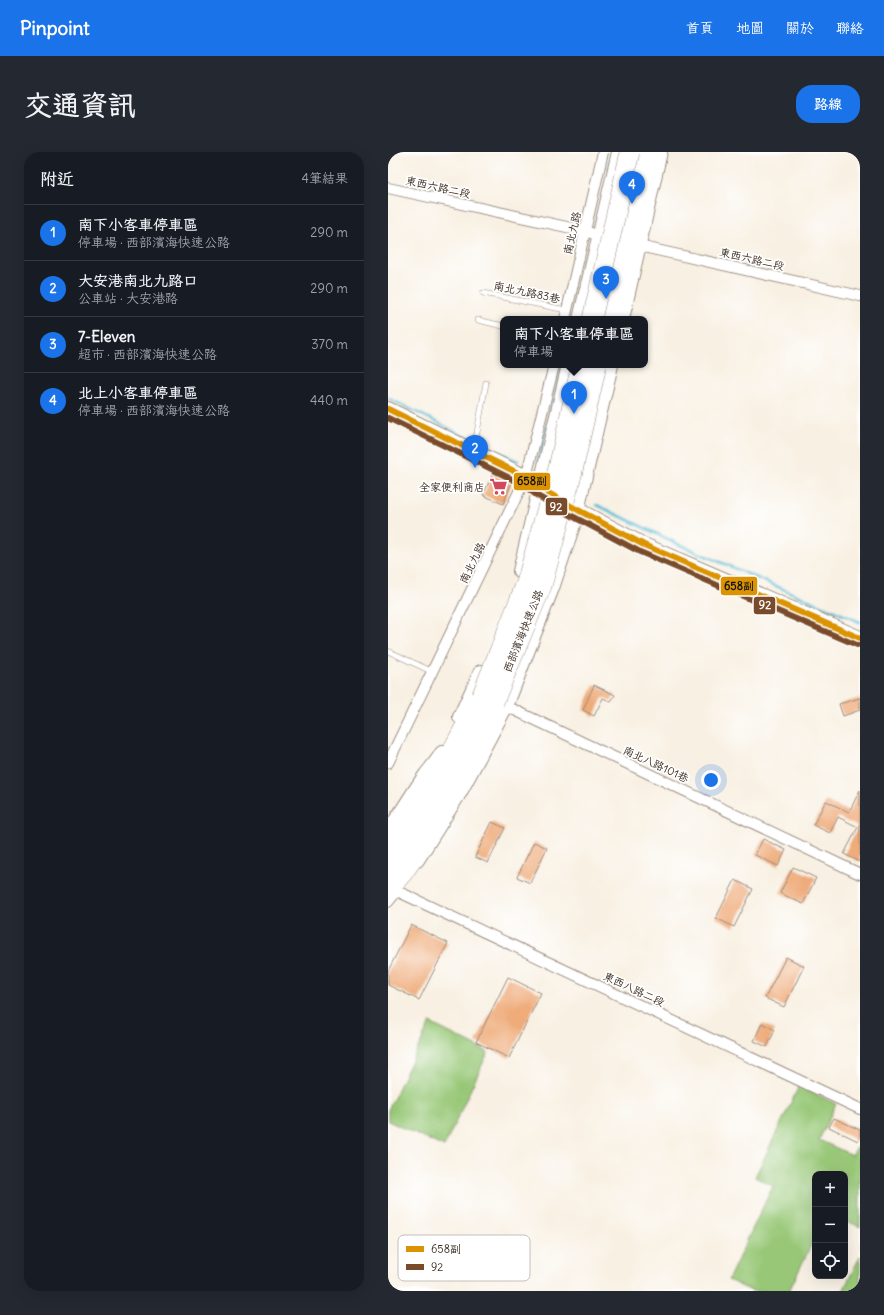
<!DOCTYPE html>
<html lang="zh-TW">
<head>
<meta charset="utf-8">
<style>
	:root { --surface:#171b24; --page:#242831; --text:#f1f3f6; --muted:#9ea1a6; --line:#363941; --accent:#1a73e8 }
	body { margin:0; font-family:Delius,"LXGW WenKai TC",sans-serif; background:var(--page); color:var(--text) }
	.controls { position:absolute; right:12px; bottom:12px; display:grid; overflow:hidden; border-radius:8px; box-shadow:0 4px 16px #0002 }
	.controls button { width:36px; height:36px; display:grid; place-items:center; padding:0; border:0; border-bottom:1px solid var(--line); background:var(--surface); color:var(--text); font:20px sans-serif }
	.you { position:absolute; left:323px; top:628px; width:14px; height:14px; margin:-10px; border:3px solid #fff; border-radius:50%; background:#1a73e8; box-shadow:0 0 0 6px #1a73e833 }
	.badge { display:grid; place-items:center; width:26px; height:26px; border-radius:50%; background:var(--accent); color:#fff; font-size:13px; font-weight:700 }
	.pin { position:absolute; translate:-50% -33px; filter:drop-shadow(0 1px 2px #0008) }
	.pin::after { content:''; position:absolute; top:21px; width:14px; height:12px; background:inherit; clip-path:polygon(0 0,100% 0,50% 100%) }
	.popup { position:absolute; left:112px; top:164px; width:148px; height:52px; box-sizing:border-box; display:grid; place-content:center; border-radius:8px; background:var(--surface); filter:drop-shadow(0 1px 3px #0005); font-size:13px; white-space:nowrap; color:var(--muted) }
	.popup b { font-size:15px; color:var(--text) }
	.popup::after { content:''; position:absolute; left:50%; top:100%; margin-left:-8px; border:8px solid transparent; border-top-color:var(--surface) }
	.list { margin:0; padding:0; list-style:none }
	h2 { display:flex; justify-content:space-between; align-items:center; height:52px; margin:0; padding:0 16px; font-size:17px }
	h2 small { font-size:13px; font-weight:400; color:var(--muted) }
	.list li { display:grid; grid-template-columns:26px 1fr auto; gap:12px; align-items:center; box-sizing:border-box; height:56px; padding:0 16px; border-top:1px solid var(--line) }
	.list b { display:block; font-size:15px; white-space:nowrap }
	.list p { margin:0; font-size:13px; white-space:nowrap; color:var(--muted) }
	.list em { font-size:13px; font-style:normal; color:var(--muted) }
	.icon { flex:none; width:22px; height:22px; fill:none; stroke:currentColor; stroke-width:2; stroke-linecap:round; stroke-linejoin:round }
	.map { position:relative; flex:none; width:472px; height:1139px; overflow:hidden; border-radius:16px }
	header { display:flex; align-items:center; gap:24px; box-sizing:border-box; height:56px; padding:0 20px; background:var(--accent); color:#fff }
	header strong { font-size:19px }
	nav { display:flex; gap:22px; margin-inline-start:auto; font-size:14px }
	.intro { display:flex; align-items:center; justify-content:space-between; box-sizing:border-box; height:96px; padding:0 24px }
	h1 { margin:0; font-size:28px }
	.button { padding:10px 18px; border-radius:16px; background:var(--accent); color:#fff; font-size:14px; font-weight:700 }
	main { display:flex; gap:24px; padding:0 24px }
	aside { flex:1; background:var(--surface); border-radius:16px; box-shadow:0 4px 16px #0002 }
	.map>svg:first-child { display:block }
</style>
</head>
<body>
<header>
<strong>Pinpoint</strong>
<nav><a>首頁</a><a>地圖</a><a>關於</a><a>聯絡</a></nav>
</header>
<div class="intro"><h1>交通資訊</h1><a class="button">路線</a></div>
<main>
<aside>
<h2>附近<small>4筆結果</small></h2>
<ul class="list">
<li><span class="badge">1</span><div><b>南下小客車停車區</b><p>停車場 · 西部濱海快速公路</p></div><em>290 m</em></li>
<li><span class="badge">2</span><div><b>大安港南北九路口</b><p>公車站 · 大安港路</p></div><em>290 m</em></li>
<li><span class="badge">3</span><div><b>7-Eleven</b><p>超市 · 西部濱海快速公路</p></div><em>370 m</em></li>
<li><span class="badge">4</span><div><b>北上小客車停車區</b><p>停車場 · 西部濱海快速公路</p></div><em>440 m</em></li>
</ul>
</aside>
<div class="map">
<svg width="472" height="1139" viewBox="0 0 472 1139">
	<rect width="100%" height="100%" fill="#fff"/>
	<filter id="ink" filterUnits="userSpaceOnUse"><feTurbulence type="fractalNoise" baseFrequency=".025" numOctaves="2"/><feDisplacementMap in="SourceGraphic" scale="8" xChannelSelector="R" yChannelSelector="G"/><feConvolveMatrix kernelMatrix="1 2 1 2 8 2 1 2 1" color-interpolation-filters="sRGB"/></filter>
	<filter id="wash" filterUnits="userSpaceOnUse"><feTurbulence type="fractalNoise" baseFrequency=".012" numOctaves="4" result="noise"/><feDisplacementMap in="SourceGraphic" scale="16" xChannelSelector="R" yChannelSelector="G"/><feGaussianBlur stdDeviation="0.9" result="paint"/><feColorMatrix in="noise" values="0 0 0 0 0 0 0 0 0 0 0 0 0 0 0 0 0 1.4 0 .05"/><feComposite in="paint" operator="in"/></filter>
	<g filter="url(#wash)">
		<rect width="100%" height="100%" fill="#f8f0e2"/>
		<path fill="#98c877" stroke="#6a794a" d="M42,871L100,900L56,995L0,969V958Z
			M411,934L448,952L431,988L464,1003L469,995L472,996V1075L457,1068V1022H427V1085L401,1139H364L340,1128L385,1034L367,1025Z
			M472,1104V1139H455Z"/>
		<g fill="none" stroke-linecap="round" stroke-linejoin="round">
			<path stroke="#59bcd7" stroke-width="2.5" d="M220,17L224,0
				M0,246L81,286
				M94,292L130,309
				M150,310L174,213
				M148,319V318
				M209,353L290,392L472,470"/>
		</g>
		<g id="blocks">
			<path fill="#efac7a" d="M106,319L125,328L115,352L95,343Z
				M206,533L227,543L223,550L215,546L206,564L195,558Z
				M472,546V558L455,564L451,552Z
				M472,638V710L456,702L470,675L450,665L442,681L425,673L438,649L461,660Z
				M104,670L117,676L100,711L87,705Z
				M375,687L398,698L390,714L367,703Z
				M146,690L159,696L142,731L129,725Z
				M405,715L428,726L415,752L392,741Z
				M347,728L365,737L346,775L328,766Z
				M23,773L60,791L31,848L0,833V819Z
				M398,805L416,814L396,855L377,846Z
				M120,825L153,841L121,906L88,890Z
				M374,871L387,878L379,895L366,889Z
				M446,966L472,978V985L470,989L441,975Z"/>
		</g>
	</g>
	<g filter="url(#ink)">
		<use href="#blocks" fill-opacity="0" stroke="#9a8d80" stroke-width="1"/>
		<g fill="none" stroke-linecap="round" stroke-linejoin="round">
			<defs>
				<path id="lane" d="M95,141L178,158
					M90,168L115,174
					M86,297L98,231
					M0,499L45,520"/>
				<path id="street" d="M0,36L197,79L212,84
					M251,94L472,144
					M177,167L215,0
					M118,554L472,722
					M0,611L138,325L166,213
					M0,750L9,739L472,957"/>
				<path id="secondary" d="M192,167L231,0
					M234,167L272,0
					M0,257L138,325L152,336L190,358L256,393L472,486
					M132,419L181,213
					M72,565L93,520
					M0,679C14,661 24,642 37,624C43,616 49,610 54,601
					M29,708L72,640L118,554L164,436L187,367L223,213"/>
				<path id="highway" d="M220,167L258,0
					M0,698L24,669L47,630L93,545
					M0,717L35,677L61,636L106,550
					M0,738L15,721L31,698"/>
			</defs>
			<use href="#lane" stroke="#9a8d80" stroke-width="6"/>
			<use href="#street" stroke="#9a8d80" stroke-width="12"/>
			<use href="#secondary" stroke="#9a8d80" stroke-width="16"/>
			<use href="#highway" stroke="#9a8d80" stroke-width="20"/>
			<use href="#lane" stroke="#fff" stroke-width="5"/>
			<use href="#street" stroke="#fff" stroke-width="10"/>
			<use href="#secondary" stroke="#fff" stroke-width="14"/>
			<use href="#highway" stroke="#fff" stroke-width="19"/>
			<defs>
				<path id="highway-bridge" d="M204,167L242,0
					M93,545L138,431L170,316L193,213
					M106,550L154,434L184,323L209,213"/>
			</defs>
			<use href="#highway-bridge" stroke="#9a8d80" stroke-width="20" stroke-linecap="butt"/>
			<use href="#highway-bridge" stroke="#fff" stroke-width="19"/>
			<defs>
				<path id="bus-1" d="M0,257L138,325L152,336L190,358L256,393L472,486"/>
				<path id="bus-2" d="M0,266L134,332L148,343L186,365L252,400L469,493"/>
			</defs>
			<use href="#bus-1" stroke="#fff" stroke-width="9"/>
			<use href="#bus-2" stroke="#fff" stroke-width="9"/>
			<use href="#bus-1" stroke="#db9304" stroke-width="6"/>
			<use href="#bus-2" stroke="#7a4b2a" stroke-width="6"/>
		</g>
	</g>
	<defs>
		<symbol id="supermarket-bare" viewBox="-9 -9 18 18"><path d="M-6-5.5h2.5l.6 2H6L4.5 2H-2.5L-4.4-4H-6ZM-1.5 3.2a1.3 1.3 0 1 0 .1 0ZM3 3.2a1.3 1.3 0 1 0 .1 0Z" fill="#d1495b" stroke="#fff" stroke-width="2.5" paint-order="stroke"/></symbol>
	</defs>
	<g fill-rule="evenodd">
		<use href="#supermarket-bare" x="98" y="322" width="25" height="25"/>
	</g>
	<g text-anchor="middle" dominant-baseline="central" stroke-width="3.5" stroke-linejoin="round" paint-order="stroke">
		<g font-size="11" fill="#3b2a1e" stroke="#fff">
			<text transform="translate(50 35) rotate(12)">東西六路二段</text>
			<text transform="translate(184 81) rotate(-77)">南北九路</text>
			<text transform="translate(364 107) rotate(13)">東西六路二段</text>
			<text transform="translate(139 140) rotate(12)">南北九路83巷</text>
			<text transform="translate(84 411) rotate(-64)">南北九路</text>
			<text transform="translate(135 479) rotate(-68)">西部濱海快速公路</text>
			<text transform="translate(268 612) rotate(25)">南北八路101巷</text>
			<text transform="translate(246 837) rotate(25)">東西八路二段</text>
		</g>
		<g font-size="11" fill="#3b2a1e" stroke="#fff" text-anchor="end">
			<text x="97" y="335">全家便利商店</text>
		</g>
	</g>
	<rect x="10" y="1083" width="132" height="46" rx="6" fill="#fff" stroke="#c4bfbc" stroke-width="1"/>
	<rect x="18" y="1094" width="18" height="6" fill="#db9304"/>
	<rect x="18" y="1112" width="18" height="6" fill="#7a4b2a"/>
	<g font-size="11" fill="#3b2a1e">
		<text x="43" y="1101">658副</text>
		<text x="43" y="1119">92</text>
	</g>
	<g stroke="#fff" stroke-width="1.5">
		<rect x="125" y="320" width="38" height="19" rx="4" fill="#db9304"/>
		<rect x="157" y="345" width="23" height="19" rx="4" fill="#7a4b2a"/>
		<rect x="332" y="424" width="38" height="20" rx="4" fill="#db9304"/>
		<rect x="365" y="444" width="23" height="19" rx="4" fill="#7a4b2a"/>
	</g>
	<g font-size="11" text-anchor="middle" font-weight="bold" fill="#fff">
		<text x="168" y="359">92</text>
		<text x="377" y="457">92</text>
	</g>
	<g font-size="11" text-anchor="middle" font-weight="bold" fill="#111">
		<text x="144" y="333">658副</text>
		<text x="351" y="438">658副</text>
	</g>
</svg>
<div class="controls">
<button>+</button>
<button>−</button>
<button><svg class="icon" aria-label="locate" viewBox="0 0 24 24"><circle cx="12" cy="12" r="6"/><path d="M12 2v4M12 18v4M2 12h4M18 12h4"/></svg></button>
</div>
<div class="you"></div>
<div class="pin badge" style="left:186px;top:262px">1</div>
<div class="popup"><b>南下小客車停車區</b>停車場</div>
<div class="pin badge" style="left:87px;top:316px">2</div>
<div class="pin badge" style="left:218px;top:147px">3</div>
<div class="pin badge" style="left:244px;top:52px">4</div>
</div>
</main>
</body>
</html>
